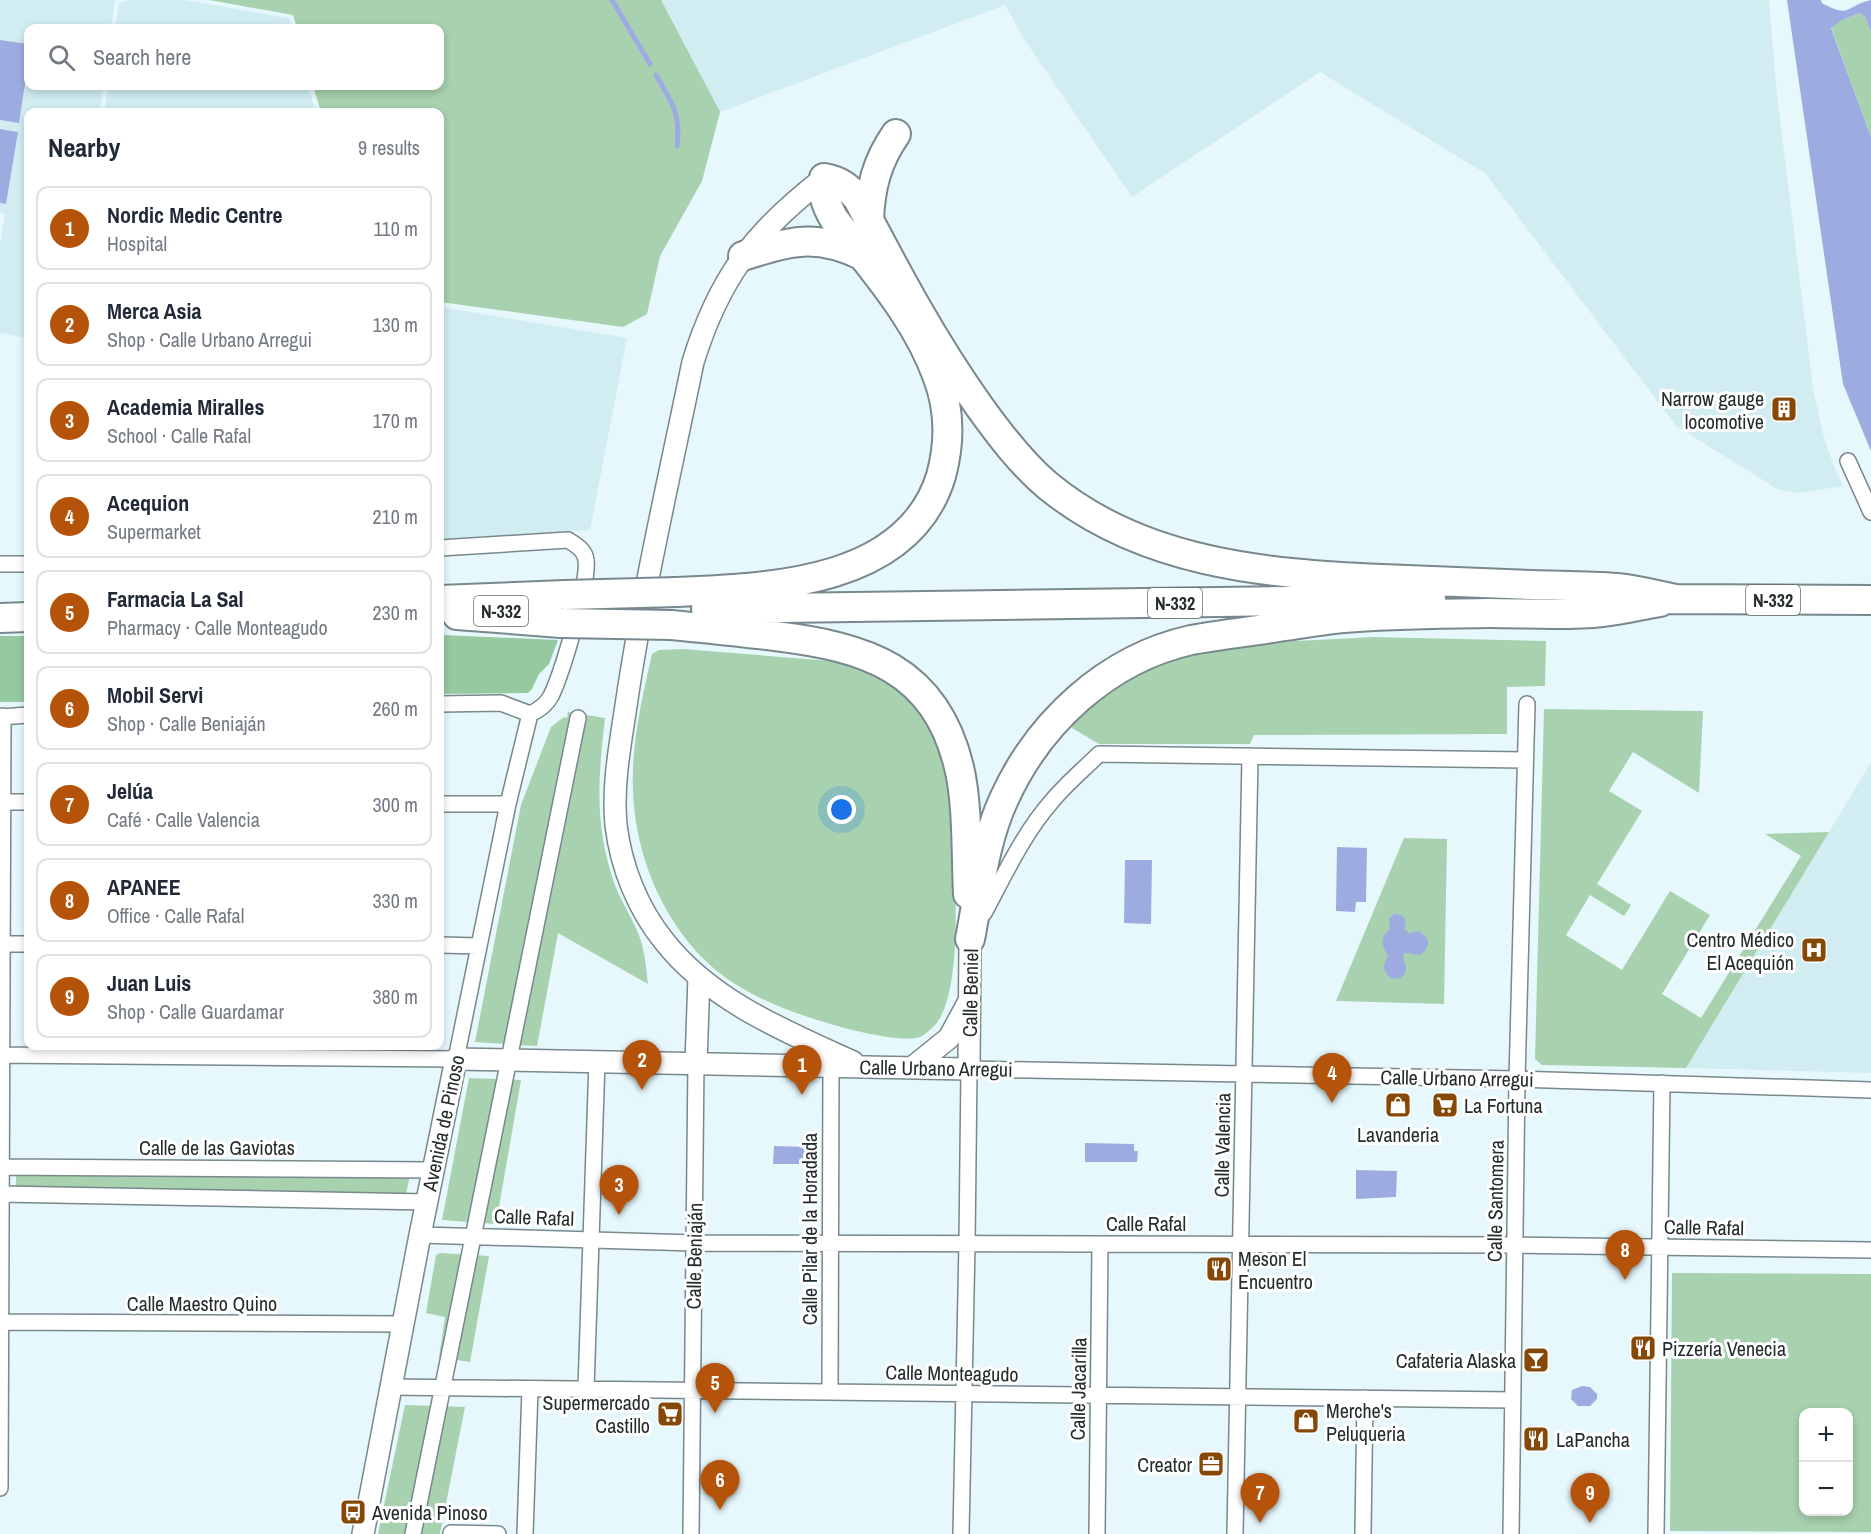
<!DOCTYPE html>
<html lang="en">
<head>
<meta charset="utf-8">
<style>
	:root { --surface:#fff; --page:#f6f6f7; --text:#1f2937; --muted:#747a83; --line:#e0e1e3; --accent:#b45309 }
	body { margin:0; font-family:"Archivo Narrow",sans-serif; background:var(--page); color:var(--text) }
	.controls { position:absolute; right:18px; bottom:18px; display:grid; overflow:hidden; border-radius:12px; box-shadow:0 3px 9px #0003 }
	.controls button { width:54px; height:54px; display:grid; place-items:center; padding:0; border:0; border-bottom:2px solid var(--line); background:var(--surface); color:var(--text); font:30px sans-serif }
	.you { position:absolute; left:842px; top:810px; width:21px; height:21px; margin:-15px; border:4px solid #fff; border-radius:50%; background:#1a73e8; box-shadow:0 0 0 9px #1a73e833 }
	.badge { display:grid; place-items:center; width:39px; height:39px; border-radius:50%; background:var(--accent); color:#fff; font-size:20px; font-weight:700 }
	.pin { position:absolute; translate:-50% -50px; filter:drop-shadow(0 2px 3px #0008) }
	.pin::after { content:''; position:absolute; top:32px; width:21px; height:18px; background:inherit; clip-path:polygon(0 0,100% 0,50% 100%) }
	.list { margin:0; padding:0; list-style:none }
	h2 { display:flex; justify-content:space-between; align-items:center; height:78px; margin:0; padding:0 24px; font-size:26px }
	h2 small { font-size:20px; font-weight:400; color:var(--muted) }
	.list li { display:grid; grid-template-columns:39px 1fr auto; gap:18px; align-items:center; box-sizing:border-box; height:84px; margin:0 12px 12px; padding:0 12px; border:2px solid var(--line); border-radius:12px }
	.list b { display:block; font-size:22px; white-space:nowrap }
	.list p { margin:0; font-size:20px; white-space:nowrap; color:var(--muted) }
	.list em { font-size:20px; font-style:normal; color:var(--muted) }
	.icon { flex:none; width:33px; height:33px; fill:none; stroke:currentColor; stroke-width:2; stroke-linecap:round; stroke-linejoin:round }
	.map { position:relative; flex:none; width:1871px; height:1534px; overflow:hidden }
	.search { position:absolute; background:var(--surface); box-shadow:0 3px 9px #0003; left:24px; top:24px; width:420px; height:66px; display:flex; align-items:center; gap:15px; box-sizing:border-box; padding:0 21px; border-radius:12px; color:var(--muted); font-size:22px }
	.panel { position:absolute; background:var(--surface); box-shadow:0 3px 9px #0003; left:24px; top:108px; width:420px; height:942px; border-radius:12px }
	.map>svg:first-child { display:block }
</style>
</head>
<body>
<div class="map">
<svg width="1871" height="1534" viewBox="0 0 1871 1534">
	<rect width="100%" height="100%" fill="#e6f8fc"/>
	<path fill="#d1edf2" d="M0,0H115L111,28H28V44L0,40Z
		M128,0H185L289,18L292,28H115L119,3Z
		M607,0H1769L1776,86L1813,388L1822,430L1834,467L1843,486L1799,493L1779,490L1676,426L1486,174L1320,72L1132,197L1026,42L1005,5L720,112L702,180Z
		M28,64V86H103L100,112H28V338L0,333V243L5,214L0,212V203L6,204L18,132L0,129V120L19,123Z
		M108,86H308L316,112H104Z
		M440,307L627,338L590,530L440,539Z
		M1871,762V1073L1686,1068L1829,832Z"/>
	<path fill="#a7d1af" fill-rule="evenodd" d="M209,0H661L720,112L702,181L660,256L647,314L623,327L440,302V112H321L313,86H440V28H297L293,15Z
		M1860,13L1865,17L1871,32V137L1831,27L1842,20Z
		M1372,637L1546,641L1545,686L1507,687V734L1254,735L1250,744H1099L1072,728C1077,713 1091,706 1104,696C1181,638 1280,643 1372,637Z
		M683,649L831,661C874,670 914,693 935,734C941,747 950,773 952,787C954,805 953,824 954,843C955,888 961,974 942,1014C939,1022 930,1031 922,1036C906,1045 842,1028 824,1022C793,1013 762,1001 735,984C671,943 635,863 633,790C631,745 642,698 652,654L659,650Z
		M1544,709L1703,711L1699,793L1633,752L1609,791L1642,811L1597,884L1631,905L1624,916L1590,895L1566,935L1622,970L1670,891L1710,915L1662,994L1701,1018L1801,856L1765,834L1829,832L1686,1068L1542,1065L1535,1059Z
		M568,712L605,718C598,780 594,828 616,888C623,905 634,921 640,938C645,953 646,968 648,984L558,933L537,1046L475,1042L521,805L551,727L564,717L567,718Z
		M1404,838L1447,839L1444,1004L1336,1001Z
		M469,1078L521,1080L496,1224L442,1220Z
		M16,1172L410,1175L406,1194L16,1191Z
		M440,1253L489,1256L470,1362L439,1357L445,1317L426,1313L436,1255Z
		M1672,1273L1871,1274V1532L1670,1531ZM1804,1412H1848V1512H1804Z
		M405,1405L465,1407L440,1534H378Z"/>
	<path fill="#97c9a1" d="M440,635H441L558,640L549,664L539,674L532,689L528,693L440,694Z
		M0,636H28V702H0Z"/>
	<path fill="#9dace0" d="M1787,0H1821L1822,3C1851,19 1845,6 1871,0V32L1865,17L1860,13L1842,20L1831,28L1871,137V451L1843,384Z
		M0,40L28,44V64L19,123L0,120Z
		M0,129L18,132L6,204L0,203Z
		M1337,847L1367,848L1366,902H1356L1355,912L1336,911Z
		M1125,860H1152L1151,924L1124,923Z
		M1394,914C1404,913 1408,920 1404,929L1409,933L1419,931L1427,938L1428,944L1425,951L1419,955L1406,953L1403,955C1403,960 1408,966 1405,973C1400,983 1385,979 1384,968C1383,964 1387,960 1388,955C1381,945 1380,937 1390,929L1389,919Z
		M1085,1143L1134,1144V1151H1138L1137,1162H1085Z
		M774,1146L808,1147V1164H773Z
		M1356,1170L1397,1171L1396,1197L1356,1199Z
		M1582,1386L1590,1387L1597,1394V1399L1590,1406H1578L1571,1399L1572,1390Z"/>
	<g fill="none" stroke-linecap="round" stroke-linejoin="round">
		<path stroke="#9dace0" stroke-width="5" d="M612,0L650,64
			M656,75C672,103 681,113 677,146"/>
		<defs>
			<path id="street" d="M1848,461L1871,512
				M440,548L568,540C576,545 585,550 586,560C589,584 562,673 551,696C546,705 539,710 530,714L501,703L440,704
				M0,564H28
				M0,717L28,715
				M3,802H28
				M440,804H508
				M984,913C1005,874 1023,834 1052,801C1066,784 1083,770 1099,754L1524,760
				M2,944H28
				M440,945L479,946
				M0,1055L456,1059L508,804L530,714
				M1,1167L433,1170
				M1,1194L427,1202
				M420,1235L694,1243L1515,1245L1871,1250
				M0,1322L404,1324
				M391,1387L1513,1400
				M586,1389L597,1061
				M830,1392L831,1065
				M0,1488L3,716
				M451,1533L498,1534
				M1363,1533L1365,1398
				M413,1534L578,718
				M525,1534L530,1389
				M691,1534L696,1063
				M961,1534L967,1244L969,1069L1517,1079L1871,1090
				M1097,1534L1100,1244
				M1235,1534L1250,756
				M1511,1534L1517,1079L1527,704
				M1656,1534L1662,1083"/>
			<path id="secondary" d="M824,178C754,232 719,278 693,362C670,474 644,586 627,699C621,741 612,783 616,825C621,867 638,909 664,941C711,1001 785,1031 853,1062
				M696,1063L699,977
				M913,1067L949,1038L968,1003
				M363,1534L420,1235L456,1059L969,1069L970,939"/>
			<path id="highway" d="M869,221C870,188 877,161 896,134
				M743,256C790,241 816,233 863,256
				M677,592C770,588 908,584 941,476C950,443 950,410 938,378C917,318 872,269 834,219C825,203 823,196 824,178C840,181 847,186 858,199C895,270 932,340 979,406C999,434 1021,463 1047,485C1141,563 1265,574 1382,579C1432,581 1482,583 1532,585C1560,586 1589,586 1617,588C1636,590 1656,595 1676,599
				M1657,599L1871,600
				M440,600L565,595
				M706,609L1431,599
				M457,615L561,623
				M0,618L28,617
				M671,625C705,628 740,632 775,636C866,647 935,668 959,767C968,805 966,854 968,894
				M970,939C979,893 984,842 1004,799C1039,722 1107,659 1191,640C1218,635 1245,632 1272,628C1296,625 1320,620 1344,618C1392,614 1441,614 1489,613C1525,613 1567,616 1602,612C1622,610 1641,605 1660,602"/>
		</defs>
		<use href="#street" stroke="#78888c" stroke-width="18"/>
		<use href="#secondary" stroke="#78888c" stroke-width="24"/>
		<use href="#highway" stroke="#78888c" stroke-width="32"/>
		<use href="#street" stroke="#fff" stroke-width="15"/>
		<use href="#secondary" stroke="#fff" stroke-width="21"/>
		<use href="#highway" stroke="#fff" stroke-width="28"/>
		<defs>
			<path id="highway-bridge" d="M565,595L677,592
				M561,623L671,625"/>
		</defs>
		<use href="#highway-bridge" stroke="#78888c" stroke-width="32" stroke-linecap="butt"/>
		<use href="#highway-bridge" stroke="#fff" stroke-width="28"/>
	</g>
	<defs>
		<symbol id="building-square" viewBox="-11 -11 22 22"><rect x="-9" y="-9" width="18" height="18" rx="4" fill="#864807" stroke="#fff"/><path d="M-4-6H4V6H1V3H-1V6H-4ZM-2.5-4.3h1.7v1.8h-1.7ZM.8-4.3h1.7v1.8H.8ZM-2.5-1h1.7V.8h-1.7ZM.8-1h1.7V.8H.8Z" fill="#fff"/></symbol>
		<symbol id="hospital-square" viewBox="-11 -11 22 22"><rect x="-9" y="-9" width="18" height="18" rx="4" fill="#864807" stroke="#fff"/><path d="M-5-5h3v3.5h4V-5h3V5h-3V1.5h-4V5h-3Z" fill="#fff"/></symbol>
		<symbol id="shop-square" viewBox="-11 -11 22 22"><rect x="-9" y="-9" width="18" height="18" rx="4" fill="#864807" stroke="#fff"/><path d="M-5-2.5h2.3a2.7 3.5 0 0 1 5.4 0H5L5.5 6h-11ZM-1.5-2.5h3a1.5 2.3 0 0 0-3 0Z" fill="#fff"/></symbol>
		<symbol id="supermarket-square" viewBox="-11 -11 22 22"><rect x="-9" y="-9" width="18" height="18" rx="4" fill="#864807" stroke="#fff"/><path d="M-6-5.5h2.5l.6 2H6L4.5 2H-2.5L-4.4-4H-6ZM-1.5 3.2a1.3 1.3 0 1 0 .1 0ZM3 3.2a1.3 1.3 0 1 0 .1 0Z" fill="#fff"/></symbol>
		<symbol id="restaurant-square" viewBox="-11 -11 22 22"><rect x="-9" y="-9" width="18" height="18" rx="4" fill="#864807" stroke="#fff"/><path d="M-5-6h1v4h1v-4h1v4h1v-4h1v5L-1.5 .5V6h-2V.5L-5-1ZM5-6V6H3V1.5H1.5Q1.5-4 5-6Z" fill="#fff"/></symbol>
		<symbol id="bar-square" viewBox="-11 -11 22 22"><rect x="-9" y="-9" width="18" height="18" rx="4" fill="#864807" stroke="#fff"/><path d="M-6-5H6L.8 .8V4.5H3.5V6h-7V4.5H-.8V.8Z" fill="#fff"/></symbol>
		<symbol id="office-square" viewBox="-11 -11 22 22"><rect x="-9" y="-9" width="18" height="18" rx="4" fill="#864807" stroke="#fff"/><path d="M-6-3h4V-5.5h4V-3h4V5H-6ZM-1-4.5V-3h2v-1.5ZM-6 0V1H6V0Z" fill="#fff"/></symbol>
		<symbol id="bus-square" viewBox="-11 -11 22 22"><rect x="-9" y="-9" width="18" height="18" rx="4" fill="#864807" stroke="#fff"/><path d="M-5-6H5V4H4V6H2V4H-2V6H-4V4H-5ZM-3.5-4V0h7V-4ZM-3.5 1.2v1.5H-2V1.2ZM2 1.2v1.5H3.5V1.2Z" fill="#fff"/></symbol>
	</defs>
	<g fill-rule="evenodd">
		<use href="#building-square" x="1769" y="394" width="30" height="30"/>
		<use href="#hospital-square" x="1799" y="935" width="30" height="30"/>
		<use href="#shop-square" x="1383" y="1090" width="30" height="30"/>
		<use href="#supermarket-square" x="1430" y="1090" width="30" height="30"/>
		<use href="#restaurant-square" x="1204" y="1254" width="30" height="30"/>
		<use href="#restaurant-square" x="1628" y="1333" width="30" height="30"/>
		<use href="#bar-square" x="1521" y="1345" width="30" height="30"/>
		<use href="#supermarket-square" x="655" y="1399" width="30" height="30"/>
		<use href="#shop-square" x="1291" y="1406" width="30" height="30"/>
		<use href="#restaurant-square" x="1521" y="1424" width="30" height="30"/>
		<use href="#office-square" x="1196" y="1449" width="30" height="30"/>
		<use href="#bus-square" x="338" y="1497" width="30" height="30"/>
	</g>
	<g text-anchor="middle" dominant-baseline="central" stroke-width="6" stroke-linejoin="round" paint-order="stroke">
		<g fill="#fff" stroke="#666b6c" stroke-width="1.5">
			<rect x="1746" y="585" width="54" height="30" rx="4.5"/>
			<rect x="1148" y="588" width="54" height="30" rx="4.5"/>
			<rect x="474" y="596" width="54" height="30" rx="4.5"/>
		</g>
		<g font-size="18" font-weight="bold" fill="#252c2d">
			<text x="1773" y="600">N-332</text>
			<text x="1175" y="603">N-332</text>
			<text x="501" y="611">N-332</text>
		</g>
		<g font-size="20" fill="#252c2d" stroke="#fff" text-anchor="start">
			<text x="1764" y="398" text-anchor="end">Narrow gauge<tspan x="1764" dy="23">locomotive</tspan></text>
			<text x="1794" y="939" text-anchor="end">Centro Médico<tspan x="1794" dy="23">El Acequión</tspan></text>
			<text x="1464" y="1105">La Fortuna</text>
			<text x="1398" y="1134" text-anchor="middle">Lavanderia</text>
			<text x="1238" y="1258">Meson El<tspan x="1238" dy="23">Encuentro</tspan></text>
			<text x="1662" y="1348">Pizzería Venecia</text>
			<text x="1516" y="1360" text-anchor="end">Cafateria Alaska</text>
			<text x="650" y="1402" text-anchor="end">Supermercado<tspan x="650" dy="23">Castillo</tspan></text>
			<text x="1326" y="1410">Merche's<tspan x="1326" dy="23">Peluqueria</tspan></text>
			<text x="1556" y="1439">LaPancha</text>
			<text x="1192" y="1464" text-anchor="end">Creator</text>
			<text x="372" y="1512">Avenida Pinoso</text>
		</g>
		<g font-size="20" fill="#252c2d" stroke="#fff">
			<text transform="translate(970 993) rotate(-89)">Calle Beniel</text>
			<text transform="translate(936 1068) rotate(1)">Calle Urbano Arregui</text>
			<text transform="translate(1457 1078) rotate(1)">Calle Urbano Arregui</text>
			<text transform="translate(443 1123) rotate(-78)">Avenida de Pinoso</text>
			<text transform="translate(1222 1145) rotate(-89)">Calle Valencia</text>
			<text x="217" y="1147">Calle de las Gaviotas</text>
			<text transform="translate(1495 1201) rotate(-89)">Calle Santomera</text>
			<text transform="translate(534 1217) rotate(2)">Calle Rafal</text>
			<text x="1146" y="1223">Calle Rafal</text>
			<text transform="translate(1704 1227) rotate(1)">Calle Rafal</text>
			<text transform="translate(809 1229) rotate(-90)">Calle Pilar de la Horadada</text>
			<text transform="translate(694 1256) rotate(-89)">Calle Beniaján</text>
			<text x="202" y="1303">Calle Maestro Quino</text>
			<text transform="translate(952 1373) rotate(1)">Calle Monteagudo</text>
			<text transform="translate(1078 1389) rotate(-89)">Calle Jacarilla</text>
		</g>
	</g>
</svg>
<div class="controls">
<button>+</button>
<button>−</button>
</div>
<div class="you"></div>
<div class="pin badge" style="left:802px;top:1095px">1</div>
<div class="pin badge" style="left:642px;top:1090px">2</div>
<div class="pin badge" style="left:619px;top:1215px">3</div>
<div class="pin badge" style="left:1332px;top:1103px">4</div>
<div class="pin badge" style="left:715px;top:1413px">5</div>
<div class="pin badge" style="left:720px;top:1510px">6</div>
<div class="pin badge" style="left:1260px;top:1523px">7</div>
<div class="pin badge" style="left:1625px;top:1280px">8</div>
<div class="pin badge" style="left:1590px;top:1523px">9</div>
<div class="search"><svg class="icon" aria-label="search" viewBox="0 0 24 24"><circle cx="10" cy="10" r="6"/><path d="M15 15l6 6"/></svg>Search here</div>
<section class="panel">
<h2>Nearby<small>9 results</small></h2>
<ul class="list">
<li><span class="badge">1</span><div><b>Nordic Medic Centre</b><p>Hospital</p></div><em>110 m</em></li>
<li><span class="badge">2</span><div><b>Merca Asia</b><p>Shop · Calle Urbano Arregui</p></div><em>130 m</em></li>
<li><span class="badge">3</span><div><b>Academia Miralles</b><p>School · Calle Rafal</p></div><em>170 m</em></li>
<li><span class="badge">4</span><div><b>Acequion</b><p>Supermarket</p></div><em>210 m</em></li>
<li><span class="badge">5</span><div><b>Farmacia La Sal</b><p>Pharmacy · Calle Monteagudo</p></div><em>230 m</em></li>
<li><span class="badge">6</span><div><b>Mobil Servi</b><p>Shop · Calle Beniaján</p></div><em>260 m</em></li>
<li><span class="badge">7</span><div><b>Jelúa</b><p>Café · Calle Valencia</p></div><em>300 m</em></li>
<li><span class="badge">8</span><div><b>APANEE</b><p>Office · Calle Rafal</p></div><em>330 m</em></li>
<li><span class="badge">9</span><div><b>Juan Luis</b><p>Shop · Calle Guardamar</p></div><em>380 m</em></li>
</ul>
</section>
</div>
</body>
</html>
